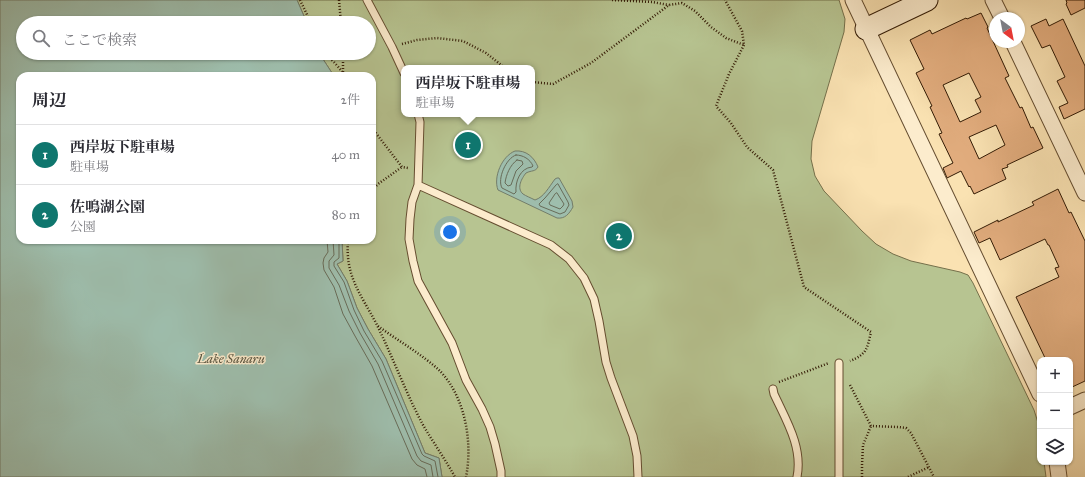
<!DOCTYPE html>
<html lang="ja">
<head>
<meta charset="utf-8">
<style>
	:root { --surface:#fff; --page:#f7f7f7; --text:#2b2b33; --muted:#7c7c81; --line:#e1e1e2; --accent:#0f766e }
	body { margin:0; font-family:"IM FELL Great Primer","Noto Serif JP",serif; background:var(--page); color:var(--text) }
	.controls { position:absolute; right:12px; bottom:12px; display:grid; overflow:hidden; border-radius:8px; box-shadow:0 1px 3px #0004 }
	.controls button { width:36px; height:36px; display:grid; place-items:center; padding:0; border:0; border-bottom:1px solid var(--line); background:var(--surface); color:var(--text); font:20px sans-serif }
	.compass { position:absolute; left:989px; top:12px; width:36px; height:36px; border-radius:50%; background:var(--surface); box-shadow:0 1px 3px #0004; rotate:148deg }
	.you { position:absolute; left:450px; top:232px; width:14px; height:14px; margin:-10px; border:3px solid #fff; border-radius:50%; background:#1a73e8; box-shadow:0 0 0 6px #1a73e833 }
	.badge { display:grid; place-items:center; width:26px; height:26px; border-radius:50%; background:var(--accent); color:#fff; font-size:13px; font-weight:700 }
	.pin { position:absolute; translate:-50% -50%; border:2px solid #fff; box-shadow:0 1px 4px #0006 }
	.popup { position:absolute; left:401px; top:65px; width:134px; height:52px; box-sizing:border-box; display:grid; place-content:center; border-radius:8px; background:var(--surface); filter:drop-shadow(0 1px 3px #0005); font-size:13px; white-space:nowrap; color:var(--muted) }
	.popup b { font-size:15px; color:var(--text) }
	.popup::after { content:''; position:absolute; left:50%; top:100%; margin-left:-8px; border:8px solid transparent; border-top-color:var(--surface) }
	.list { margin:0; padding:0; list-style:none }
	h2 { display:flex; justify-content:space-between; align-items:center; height:52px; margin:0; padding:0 16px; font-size:17px }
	h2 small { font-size:13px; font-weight:400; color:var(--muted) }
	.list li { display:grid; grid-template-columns:26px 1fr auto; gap:12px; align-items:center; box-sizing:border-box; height:60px; padding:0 16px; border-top:1px solid var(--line) }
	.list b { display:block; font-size:15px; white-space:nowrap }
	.list p { margin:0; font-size:13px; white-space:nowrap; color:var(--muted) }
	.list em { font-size:13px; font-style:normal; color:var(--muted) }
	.icon { flex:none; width:22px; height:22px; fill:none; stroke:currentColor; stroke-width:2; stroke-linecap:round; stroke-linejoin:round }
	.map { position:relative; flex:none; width:1085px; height:477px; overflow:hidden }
	.search { position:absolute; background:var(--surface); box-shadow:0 1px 3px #0004; left:16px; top:16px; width:360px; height:44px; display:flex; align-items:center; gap:10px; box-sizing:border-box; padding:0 14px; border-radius:22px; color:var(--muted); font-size:15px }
	.panel { position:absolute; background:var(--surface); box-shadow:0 1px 3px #0004; left:16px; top:72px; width:360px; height:172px; border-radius:12px }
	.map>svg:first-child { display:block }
</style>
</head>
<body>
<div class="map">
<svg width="1085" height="477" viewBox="0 0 1085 477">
	<rect width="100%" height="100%" fill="#fae2b2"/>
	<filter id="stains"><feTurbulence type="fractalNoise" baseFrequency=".005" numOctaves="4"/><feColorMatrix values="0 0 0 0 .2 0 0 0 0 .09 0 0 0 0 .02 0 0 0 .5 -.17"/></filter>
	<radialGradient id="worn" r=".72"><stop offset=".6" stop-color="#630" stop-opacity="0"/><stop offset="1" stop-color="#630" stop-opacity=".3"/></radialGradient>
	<path fill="#b7c491" stroke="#75704b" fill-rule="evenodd" d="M297,0H839L845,19L844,32L812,141L811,159L815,176L824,191L862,231L876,244L893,254L911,261L960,272L968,275L973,283L1034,410L1040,429V462H1044L1046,477H442L439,458L425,453L386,359L368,329L357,308L347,281L337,264L343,261L342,240H372V76H334L319,53H369V23H307ZM404,68H532V114H404Z"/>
	<path fill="#9ebead" stroke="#737d6a" d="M0,0H297L307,23H23V53H319L334,76H20V240H342L343,261L337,264L347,281L357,308L368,329L386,359L425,453L439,458L442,477H0Z
		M515,151C526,150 534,157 538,167C535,172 532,170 526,173C522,178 516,188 523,194C526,196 531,198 535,200C544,197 549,187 555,179L557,178H559L572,201L573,207C569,214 565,219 557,218L498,190C493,177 502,156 515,151Z"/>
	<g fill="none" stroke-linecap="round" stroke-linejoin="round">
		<path stroke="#686c59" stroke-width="1" d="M516,155C523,155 530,159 533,166L532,167C520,168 515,182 516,192L514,194L502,188C497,179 506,158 516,155Z
			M517,160L522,161L523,164L516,171L511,185L508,186L505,183C506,175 510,165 517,160Z
			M558,184L568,202L569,205L565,212L560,214L540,206L539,204L545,198L556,185Z
			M557,193L564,204L563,206L560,209L550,205L549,203L555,194Z
			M327,240L328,252L324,258L323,263L324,270L334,287L343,314L355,336L372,366L412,459L417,465L425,469L427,477
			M333,240L334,255L329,261V268L339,285L349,311L360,333L378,364L417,456L421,461L431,465L433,477
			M339,240V258L334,262V266L344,282L354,310L364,331L382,361L422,454L424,456L435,461L438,477"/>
	</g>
	<path fill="#e2ad7e" stroke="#331b05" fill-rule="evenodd" d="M1066,0H1085V8L1071,15L1066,4L1067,3Z
		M981,13L988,27L987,28L1009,76L1005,78L1020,108L1022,107L1031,128L1033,127L1043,148L1007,165L1008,167L1002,169L1006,179L974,194L970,186L969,187L961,171L947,178L943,168L953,163L939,134L942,133L930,107L932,106L916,73L924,69L910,40L930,30L932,34L966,18L967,19ZM969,73L981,97L975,100L981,112L960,122L943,85ZM996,125L1005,145L979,159L969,137Z
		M1046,19L1049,26L1063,19L1085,66V109L1064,119L1059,107L1068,103L1057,81L1065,77L1050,45L1042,48L1031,26Z
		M1058,189L1069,213L1071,212L1085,241V381L1070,388V360H1046L1016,297L1059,277L1055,268L1059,267L1049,245H1048L1045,239L1000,260L990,238L979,243L974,232L998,220V222L1034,205L1032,202Z"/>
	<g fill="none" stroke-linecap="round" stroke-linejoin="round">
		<defs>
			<path id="lane" d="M367,0L392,47L404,73
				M418,114L420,122L418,185L412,202L410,219L409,239L413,261L418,281L452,343L466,380L482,409L490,427L495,444L501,471V477
				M418,185L551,245L569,259L584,278L594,299L599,321L606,362L611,378L633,436L637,456L638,477
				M773,389L774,394C786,420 803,447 797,477
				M839,477V363"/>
			<path id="street" d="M853,0L1040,394
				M993,0L1002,18
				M1013,42L1085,193
				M1070,407L1085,400
				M1057,462L1059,477"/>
			<path id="secondary" d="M866,29L927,0"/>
		</defs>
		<use href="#lane" stroke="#654d30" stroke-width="9"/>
		<use href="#street" stroke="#654d30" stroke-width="17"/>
		<use href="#secondary" stroke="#331b05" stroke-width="23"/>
		<path stroke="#331b05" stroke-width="2.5" stroke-dasharray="1 2" stroke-linecap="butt" d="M300,0L311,23
			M339,0L341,23
			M612,0L652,2L669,5
			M402,44L417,40L437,38L463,41L486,53L505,68
			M744,45L729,74L716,106L731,123L747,147L773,170L804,287L871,332C867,349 867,354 850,361
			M326,53C331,60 342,69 344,76
			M343,53V72
			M532,82L553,84L591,63L669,5L682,3L695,11L711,27L726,38L744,45L742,31L725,0
			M372,128L402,167L408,168
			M372,190L378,184L402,167
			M348,240C345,277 361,294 377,325C393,358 406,393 423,425C433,442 445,459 455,477
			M378,326C397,340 423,355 440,371C465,397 473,442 466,477
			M779,382L829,363
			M850,385L871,426L898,427L906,428L911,433L934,477
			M862,477V465L863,445L871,426
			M908,477L929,467"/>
		<use href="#lane" stroke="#fceccd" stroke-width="7"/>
		<use href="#street" stroke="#fceccd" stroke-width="15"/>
		<use href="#secondary" stroke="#fceccd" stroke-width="21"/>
	</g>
	<g text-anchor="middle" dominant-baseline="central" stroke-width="3" stroke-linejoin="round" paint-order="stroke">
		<g font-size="13" font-style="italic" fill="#585440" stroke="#fceccd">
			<text x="231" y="359">Lake Sanaru</text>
		</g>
	</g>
	<rect width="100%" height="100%" filter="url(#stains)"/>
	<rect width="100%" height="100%" fill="url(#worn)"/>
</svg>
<div class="controls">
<button>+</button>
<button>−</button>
<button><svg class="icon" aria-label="layers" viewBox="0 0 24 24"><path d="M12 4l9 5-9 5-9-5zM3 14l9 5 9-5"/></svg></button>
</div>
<svg class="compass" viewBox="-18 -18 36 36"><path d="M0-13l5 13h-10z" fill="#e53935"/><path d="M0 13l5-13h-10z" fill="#7c7c81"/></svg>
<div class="you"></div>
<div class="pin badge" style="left:468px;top:145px">1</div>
<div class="popup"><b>西岸坂下駐車場</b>駐車場</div>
<div class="pin badge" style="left:619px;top:236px">2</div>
<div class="search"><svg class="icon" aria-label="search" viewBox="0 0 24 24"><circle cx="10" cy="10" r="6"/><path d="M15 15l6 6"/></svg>ここで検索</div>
<section class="panel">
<h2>周辺<small>2件</small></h2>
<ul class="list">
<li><span class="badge">1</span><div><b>西岸坂下駐車場</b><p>駐車場</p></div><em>40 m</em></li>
<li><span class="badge">2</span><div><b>佐鳴湖公園</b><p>公園</p></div><em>80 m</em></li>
</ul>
</section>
</div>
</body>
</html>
